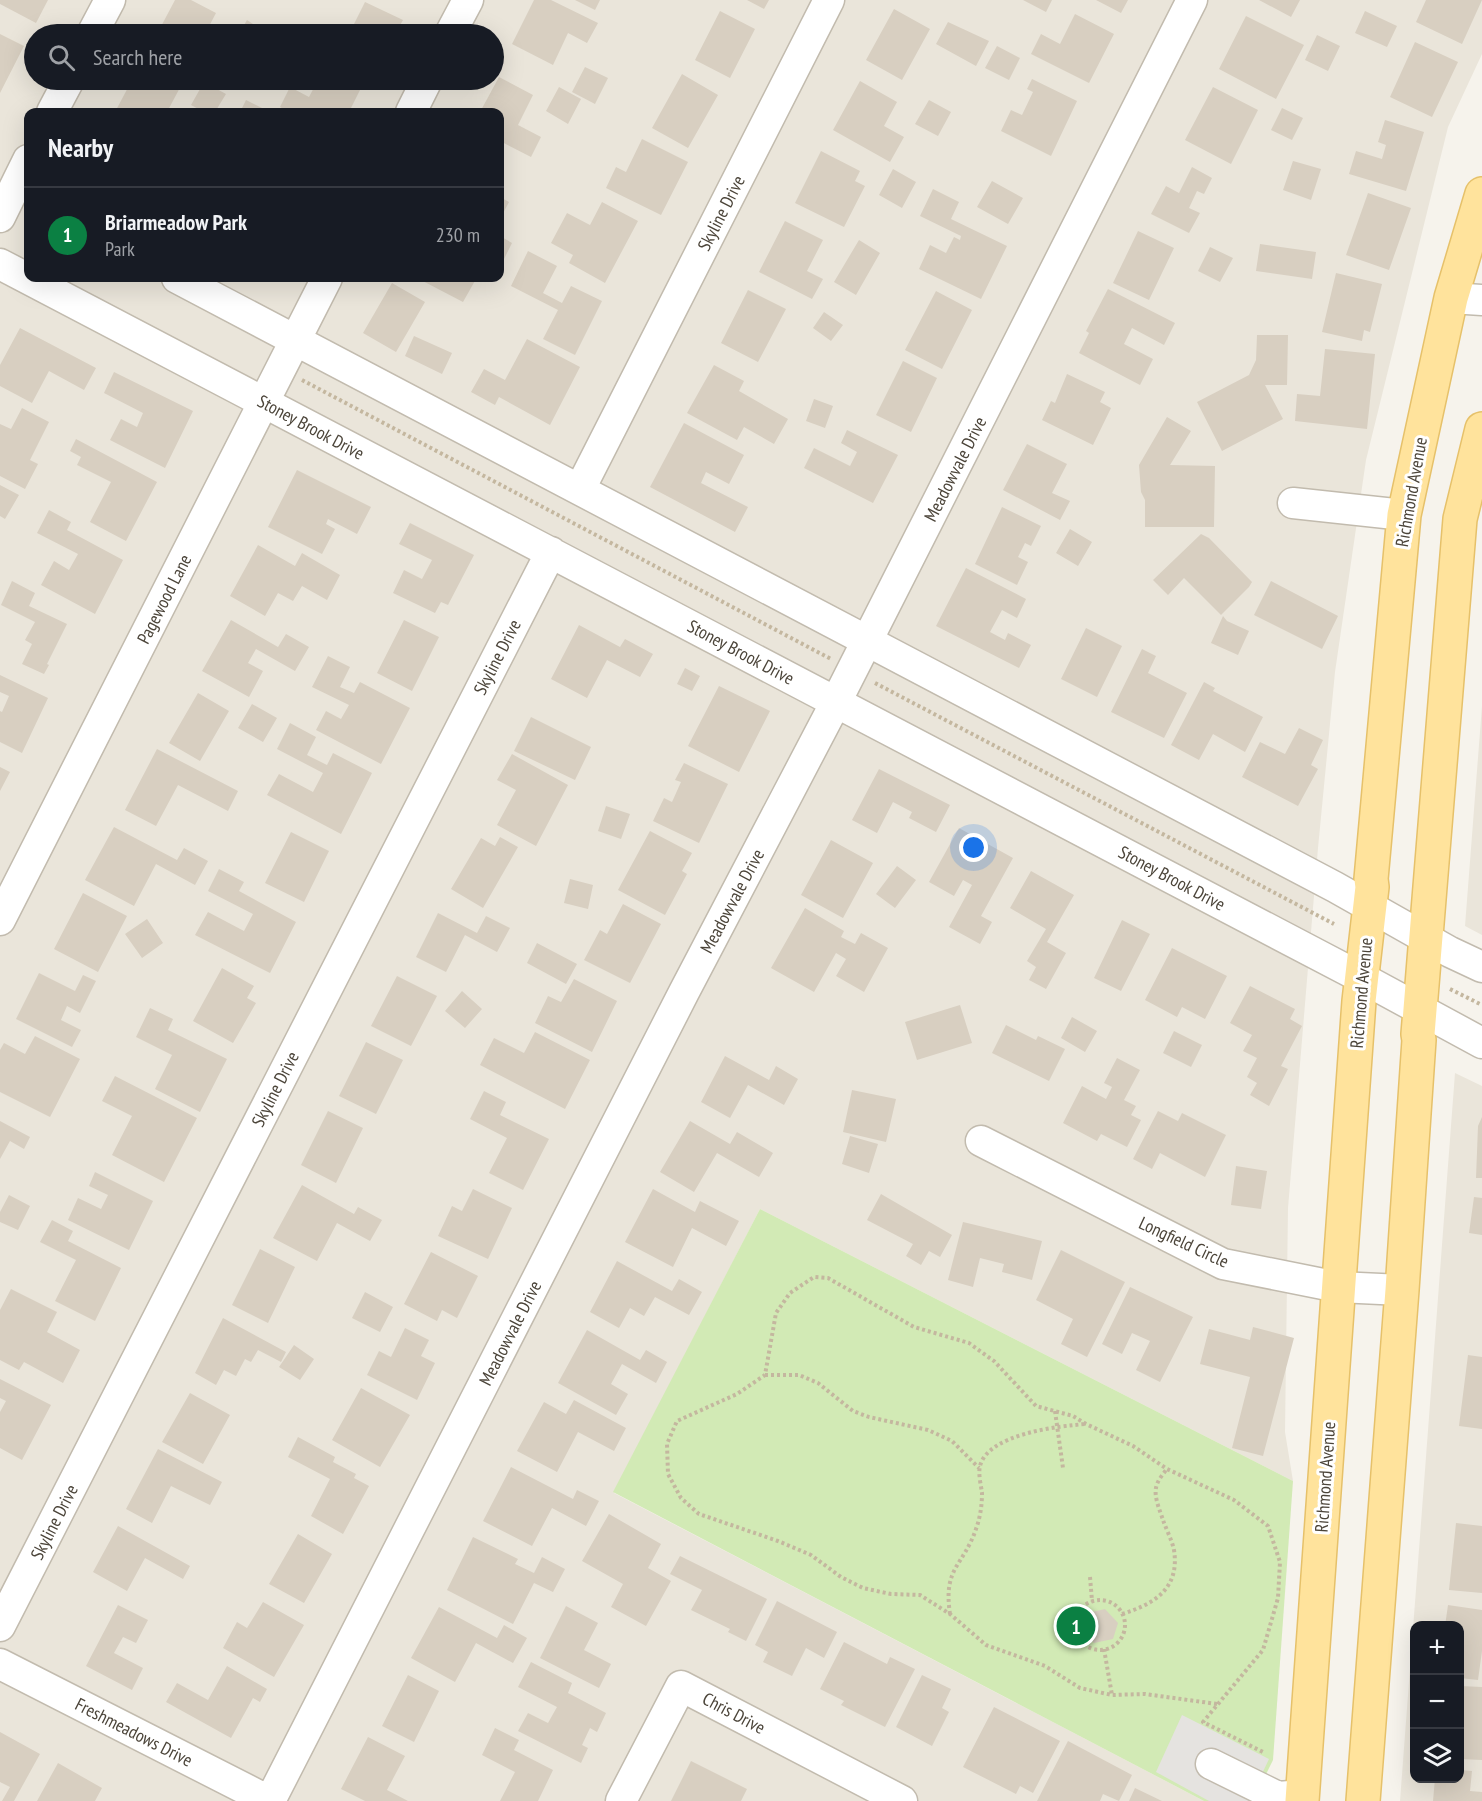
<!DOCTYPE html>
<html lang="en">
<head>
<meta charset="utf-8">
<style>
	:root { --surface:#171b24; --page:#20242c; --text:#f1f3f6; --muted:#9ea1a6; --line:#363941; --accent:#0b8043 }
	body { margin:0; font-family:"PT Sans Narrow",sans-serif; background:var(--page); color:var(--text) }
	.controls { position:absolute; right:18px; bottom:18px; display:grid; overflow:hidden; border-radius:12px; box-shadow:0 6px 24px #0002 }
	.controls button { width:54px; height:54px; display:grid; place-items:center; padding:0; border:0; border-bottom:2px solid var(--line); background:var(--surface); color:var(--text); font:30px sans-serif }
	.you { position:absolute; left:974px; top:848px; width:21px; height:21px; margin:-15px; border:4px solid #fff; border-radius:50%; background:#1a73e8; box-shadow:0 0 0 9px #1a73e833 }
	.badge { display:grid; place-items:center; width:39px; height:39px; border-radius:50%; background:var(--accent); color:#fff; font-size:20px; font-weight:700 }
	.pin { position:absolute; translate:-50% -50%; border:3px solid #fff; box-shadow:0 2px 6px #0006 }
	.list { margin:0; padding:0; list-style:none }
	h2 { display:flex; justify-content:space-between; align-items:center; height:78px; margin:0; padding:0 24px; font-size:26px }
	h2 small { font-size:20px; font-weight:400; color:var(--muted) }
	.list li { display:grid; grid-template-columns:39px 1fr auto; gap:18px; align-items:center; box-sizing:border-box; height:96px; padding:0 24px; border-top:2px solid var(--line) }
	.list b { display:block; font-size:22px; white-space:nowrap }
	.list p { margin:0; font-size:20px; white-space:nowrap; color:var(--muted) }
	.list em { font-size:20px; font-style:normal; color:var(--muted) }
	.icon { flex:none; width:33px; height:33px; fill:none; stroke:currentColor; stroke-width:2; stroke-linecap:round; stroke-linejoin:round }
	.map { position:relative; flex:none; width:1482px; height:1801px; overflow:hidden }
	.search { position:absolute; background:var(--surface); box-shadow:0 6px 24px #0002; left:24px; top:24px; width:480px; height:66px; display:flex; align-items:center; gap:15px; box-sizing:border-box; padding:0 21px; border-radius:33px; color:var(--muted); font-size:22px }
	.panel { position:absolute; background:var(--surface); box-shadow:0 6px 24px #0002; left:24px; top:108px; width:480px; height:174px; border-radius:12px }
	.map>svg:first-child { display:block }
</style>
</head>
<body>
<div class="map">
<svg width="1482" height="1801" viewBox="0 0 1482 1801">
	<rect width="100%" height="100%" fill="#f6f3ec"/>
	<path fill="#eae5da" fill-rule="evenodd" d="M0,0H1482V54L1448,127L1366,460L1335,672L1318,848L1288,1208L1285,1432L1293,1481L760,1209L614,1493L1204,1801H0ZM34,34H494V80H34ZM28,112H500V278H28Z
		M1482,706V935L1465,926Z
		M1455,1073L1482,1086V1801H1400ZM1414,1626H1460V1778H1414Z"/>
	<path fill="#d2eab5" d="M760,1209L1293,1481L1273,1760L1253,1801H1204L613,1492Z"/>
	<path fill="#e5e3e0" d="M1182,1715L1269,1759L1249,1801H1209L1156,1772Z"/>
	<path fill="#d8cfc1" d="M0,0H48L36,23L0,4Z
		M175,0H191L216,13L205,34H157Z
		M534,0H551L598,23L587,43L568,33L553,65L512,44Z
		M575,0H600L595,10Z
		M747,0H769L764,9Z
		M1023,0H1052L1046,12Z
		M1096,0H1128L1121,13Z
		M1259,0H1300L1291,17Z
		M1426,0H1482L1462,44L1416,22Z
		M365,2L403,20L395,34H349Z
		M894,9L930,29L902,80L866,60Z
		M720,11L755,29L730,78L695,60Z
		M1365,11L1397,26L1387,47L1355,33Z
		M1075,14L1114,34L1089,83L1031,54L1041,34L1060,44Z
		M1246,16L1304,45L1276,99L1219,69Z
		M247,20L256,26L251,34H239Z
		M948,22L989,41L976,66L936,44Z
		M0,34L24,46L0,93Z
		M1317,35L1340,46L1328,71L1305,60Z
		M1415,42L1458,62L1432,117L1390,97Z
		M997,46L1020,58L1009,80L985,68Z
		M585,67L608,78L595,104L572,92Z
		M682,74L718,95L688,148L652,128Z
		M499,77L533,95L518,125L541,137L531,157L500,141V112H480Z
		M1032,79L1077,101L1051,156L1001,131L1011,110L1022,115L1033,92L1027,89Z
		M132,80H178L183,82L167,112H115Z
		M318,80H350L362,86L349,112H290L280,107L290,87L309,97Z
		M860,81L897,102L884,126L904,137L890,162L833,130Z
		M204,82L226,94L215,112H204L191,105Z
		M559,87L581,99L568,124L546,111Z
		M1213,87L1258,110L1231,164L1185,140Z
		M246,100L270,112H240Z
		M929,100L951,112L938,136L915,124Z
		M1282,108L1303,118L1292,140L1271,130Z
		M1385,120L1424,132L1406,191L1349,174L1356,151L1382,159L1386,145L1378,142Z
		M642,139L688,162L661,215L606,188L616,167L626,172Z
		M821,151L860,171L855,181L865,186L844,227L795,203Z
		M1293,161L1321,169L1311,200L1283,190Z
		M1192,167L1212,178L1204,194L1197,191L1189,208L1200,213L1189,233L1151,214L1166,186L1179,193Z
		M893,169L916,182L902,208L879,195Z
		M992,181L1023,198L1008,224L977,207Z
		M933,189L959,202L951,219L1007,246L981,299L919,269L930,245L946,253L954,237L960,240L961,236L920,216Z
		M1368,193L1411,208L1389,270L1346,255Z
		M500,197L509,202L500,219Z
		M602,202L638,221L605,283L569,263L573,255L551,243L567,213L590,225Z
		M785,221L823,240L807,271L823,279L812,299L759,272Z
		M1138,231L1174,248L1149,300L1113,283Z
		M500,236L512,243L500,267Z
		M859,240L880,253L856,295L834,282Z
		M1260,244L1316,252L1312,279L1256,271Z
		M1210,247L1233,258L1220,282L1198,271Z
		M528,251L557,266L543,293L562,303L571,286L602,301L575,355L543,339L558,310L511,286Z
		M1336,273L1382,284L1370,332L1364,330L1362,341L1322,332Z
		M417,278H474L476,279L463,302Z
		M392,283L425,302L396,352L363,333Z
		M1108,289L1175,323L1164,345L1132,328L1124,344L1153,359L1140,385L1079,353L1089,333L1086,331Z
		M748,290L786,309L758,362L721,343Z
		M936,291L972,310L942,369L905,350Z
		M824,312L843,325L831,341L813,328Z
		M20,328L96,368L84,390L49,371L32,403L0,386V365Z
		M1257,335H1288L1287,385H1265L1283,419L1222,451L1197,402L1249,375L1256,360Z
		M414,336L452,353L442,374L405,356Z
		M527,339L580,367L550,425L499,397L495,405L471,392L484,369L505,380Z
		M1325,349L1375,354L1367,429L1295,421L1297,394L1320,396Z
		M903,361L937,378L911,432L876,415Z
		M714,365L744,381L739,391L788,419L774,444L744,427L737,440L687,413Z
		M114,372L193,411L165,468L110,440L121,419L137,427L143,413L104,393Z
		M1067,374L1105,392L1100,402L1111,408L1093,445L1042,420L1051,401L1055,403Z
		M814,399L833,406L825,428L806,421Z
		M22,408L49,422L30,460L38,464L25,489L0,476V424L11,429Z
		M1167,417L1191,431L1170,465L1215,466L1214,527H1145V500L1141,492L1139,465Z
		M684,423L744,455L729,484L706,472L701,483L748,507L735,532L650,487Z
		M847,430L898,455L873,503L804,468L814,448L850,466L857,452L841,443Z
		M76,439L157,482L126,541L90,522L111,482L77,465L81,457L70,451Z
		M1027,444L1067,464L1052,493L1070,501L1060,520L1003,490Z
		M297,470L371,507L357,534L328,519L326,524L335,529L322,554L268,527Z
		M0,485L19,495L5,519L0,516Z
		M1002,507L1041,526L1031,546L1025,543L1018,557L1028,562L1017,585L975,564Z
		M49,510L71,522L67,530L123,560L95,614L41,585L54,561L69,570L78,554L37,533Z
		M410,523L474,555L448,605L441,602L435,613L393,593L404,570L422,579L432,560L399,544Z
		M1070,529L1092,542L1078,566L1056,553Z
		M1201,534L1209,538L1252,582L1249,587L1221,615L1184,578L1168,595L1153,580Z
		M258,545L295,566L302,553L340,575L327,600L302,586L293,601L278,593L265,616L230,596Z
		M966,568L1026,599L1017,618L1002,610L990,632L1005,640L1008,633L1031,645L1019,668L936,626Z
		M12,581L35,593L29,606L67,624L47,664L49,665L44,674L22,664L32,644L25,640L35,622L1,605Z
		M1271,581L1338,616L1322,649L1254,615Z
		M1223,616L1227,621L1249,631L1238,655L1211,643Z
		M231,620L278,647L286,634L309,647L295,671L256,649L248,663L263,671L249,697L202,671Z
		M404,620L439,637L412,691L377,673Z
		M579,625L620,647L625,639L653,654L640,677L607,660L587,698L551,679Z
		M1086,628L1122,646L1097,697L1061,679Z
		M1142,649L1156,656L1148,673L1187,693L1164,738L1111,712Z
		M328,656L350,667L340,687L354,693L360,682L410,708L381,764L316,730L326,711L341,719L349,705L312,687Z
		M685,668L700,676L692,691L677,684Z
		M0,675L48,698L22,753L0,742V711L2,712L9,696L0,692Z
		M1204,682L1215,688L1213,691L1263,717L1245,752L1213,734L1199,760L1171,745Z
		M719,686L770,711L739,772L688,746Z
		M198,693L229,711L200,761L169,743Z
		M252,704L277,718L263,742L238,728Z
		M531,717L591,747L575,780L514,751Z
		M290,723L316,737L307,755L327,765L333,753L372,773L341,834L267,795L279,774L313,792L323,773L277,749Z
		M1299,728L1323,740L1311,765L1318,769L1298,806L1242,777L1260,742L1285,754Z
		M157,749L238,791L228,811L178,785L156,826L125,810Z
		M512,754L568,785L536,846L497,825L516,790L497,780Z
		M684,763L728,784L699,843L653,821L664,798L672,802L681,782L675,780Z
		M0,767L10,772L0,791Z
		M879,769L950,805L936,832L909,818L912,812L893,802L877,833L852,820Z
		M606,806L630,814L621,839L598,831Z
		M114,827L177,860L184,848L208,861L195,885L156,864L134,906L85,880Z
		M959,828L1013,858L981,916L992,922L980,944L949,927L972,885L963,880L954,896L929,882Z
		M650,831L692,853L682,871L687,874L665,915L618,890Z
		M291,832L329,851L304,902L265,883Z
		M500,837L518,847L483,908L451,889L481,838L495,846Z
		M831,840L873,863L843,918L801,895Z
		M897,866L916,880L895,908L876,894Z
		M219,869L244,882L239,891L296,922L270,973L195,935L208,912L244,931L253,914L208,891Z
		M1031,871L1074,895L1047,942L1066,953L1046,989L1029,980L1036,967L1027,961L1046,929L1010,908Z
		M570,879L593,885L588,909L564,903Z
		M83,893L127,916L98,972L54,949Z
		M623,904L661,924L630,983L584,960L600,930L607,934Z
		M805,908L844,931L841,937L855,944L861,933L888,948L864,992L836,976L846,959L836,953L814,992L771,968Z
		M438,913L477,933L486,916L510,928L497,952L465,935L446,972L416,957Z
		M147,919L163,943L142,958L125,934Z
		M1122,920L1150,934L1121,991L1094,978Z
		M537,943L577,964L566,984L527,963Z
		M1172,948L1227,976L1205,1019L1182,1007L1177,1017L1145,1000Z
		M222,968L254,986L247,998L256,1003L233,1043L193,1021Z
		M39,973L75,991L83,975L96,981L80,1013L67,1006L61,1020L81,1030L72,1047L16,1019Z
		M397,976L437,996L411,1046L371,1026Z
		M574,979L617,1001L592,1052L535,1023L548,996L561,1002Z
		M1250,986L1295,1009L1290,1019L1302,1026L1281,1066L1288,1069L1269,1106L1250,1095L1257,1083L1247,1077L1257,1058L1243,1051L1252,1035L1230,1023Z
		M462,991L482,1009L465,1028L445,1011Z
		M960,1005L972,1043L917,1060L905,1022Z
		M150,1008L173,1019L168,1030L227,1059L200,1112L155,1089L172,1055L136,1037Z
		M1072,1017L1097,1031L1085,1052L1061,1038Z
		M1006,1025L1036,1040L1038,1036L1065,1049L1049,1081L992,1053Z
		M1174,1031L1202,1045L1191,1067L1163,1053Z
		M535,1032L590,1060L565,1109L480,1065L494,1038L524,1053Z
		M35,1036L80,1059L50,1117L0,1092V1050L4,1043L25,1054Z
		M366,1042L403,1060L376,1114L339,1096Z
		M725,1056L769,1080L776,1066L798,1079L784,1105L748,1085L730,1118L701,1102Z
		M1117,1058L1140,1070L1124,1100L1136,1106L1131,1115L1141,1120L1127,1147L1101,1134L1097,1141L1063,1123L1082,1086L1106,1099L1112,1087L1104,1083Z
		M115,1076L197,1118L164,1182L112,1155L132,1116L102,1101Z
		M852,1090L896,1099L886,1142L843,1132Z
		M484,1091L506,1102L500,1115L549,1139L523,1190L489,1173L507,1138L470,1119Z
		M328,1111L363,1128L336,1183L301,1165Z
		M1158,1111L1178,1121L1182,1113L1226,1135L1205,1177L1160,1153L1152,1169L1133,1159Z
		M1482,1117V1178H1476L1478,1126Z
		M0,1121L30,1137L24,1149L10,1141L0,1159Z
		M690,1121L730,1144L737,1132L773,1153L759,1177L717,1153L694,1192L660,1172Z
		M850,1136L878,1144L869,1173L842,1164Z
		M1236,1166L1267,1171L1261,1209L1231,1205Z
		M95,1172L153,1201L129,1250L68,1220L78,1198L101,1209L108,1195L89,1186Z
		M302,1185L354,1214L358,1207L382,1220L370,1241L337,1223L317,1261L273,1238Z
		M473,1189L512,1208L488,1259L438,1236L452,1206L462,1211Z
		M653,1189L695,1212L700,1201L739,1221L726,1246L692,1228L673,1267L625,1242Z
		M881,1194L952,1235L940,1257L929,1251L921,1265L906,1256L913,1244L867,1220Z
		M9,1195L30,1206L18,1230L0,1222V1212Z
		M1474,1197L1482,1198V1235L1469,1233Z
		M52,1220L73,1231L68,1241L121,1268L95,1321L55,1301L76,1260L40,1242Z
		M963,1222L1042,1241L1032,1280L1002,1272L1004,1264L980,1258L973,1287L948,1280Z
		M260,1249L295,1267L268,1323L232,1305Z
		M1061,1250L1125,1282L1087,1357L1061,1344L1073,1319L1036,1300Z
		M431,1252L478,1276L457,1318L442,1310L437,1321L404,1304Z
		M617,1261L672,1291L679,1279L702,1292L689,1315L655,1297L644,1316L630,1308L619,1328L590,1312Z
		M1130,1287L1193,1317L1160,1382L1136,1370L1150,1341L1132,1333L1122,1354L1102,1344Z
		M11,1289L57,1312L47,1332L80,1350L63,1383L24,1362L19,1370L0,1360V1310Z
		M365,1292L393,1307L380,1332L352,1318Z
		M223,1318L286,1352L281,1362L258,1350L251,1362L245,1359L236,1376L224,1370L216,1385L195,1373Z
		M1253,1327L1294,1338L1263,1456L1232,1448L1250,1377L1200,1364L1209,1329L1250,1340Z
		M405,1328L429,1340L421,1356L435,1363L417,1400L367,1375L379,1351L391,1357Z
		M587,1330L640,1360L646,1350L667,1362L656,1383L622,1364L611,1384L628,1394L616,1415L558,1383Z
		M294,1345L314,1359L300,1380L279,1367Z
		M1468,1355L1482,1357V1429L1459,1426Z
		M0,1379L51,1405L22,1460L0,1448V1412L6,1401L0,1398Z
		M361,1388L410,1415L380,1467L332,1440Z
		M190,1393L230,1415L203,1464L162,1442Z
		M574,1400L626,1428L614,1451L578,1432L557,1472L517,1451L544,1402L566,1414Z
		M298,1437L335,1457L333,1462L356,1474L354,1478L369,1486L343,1534L311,1516L330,1479L288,1457Z
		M158,1449L222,1482L210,1505L171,1486L152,1523L126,1509Z
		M511,1467L573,1499L577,1490L599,1501L586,1526L552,1508L532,1546L483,1521Z
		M609,1514L661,1544L648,1568L671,1581L646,1626L611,1607L623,1584L582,1561Z
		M1456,1523L1482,1526V1593L1449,1590Z
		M118,1526L190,1566L183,1579L145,1558L127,1591L93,1572Z
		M298,1534L332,1554L304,1603L269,1584Z
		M473,1537L518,1559L515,1564L534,1573L542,1557L565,1569L553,1592L534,1583L513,1624L447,1590Z
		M680,1556L767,1599L746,1641L728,1632L730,1629L691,1610L702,1590L670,1574Z
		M777,1601L837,1632L824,1658L806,1648L792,1676L763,1662L768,1652L755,1645Z
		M263,1602L304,1625L274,1677L223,1648L237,1622L247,1628Z
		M118,1605L148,1620L136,1643L123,1637L114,1653L143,1668L132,1690L86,1666Z
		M1448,1605L1482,1610V1651L1478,1680L1460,1678V1626H1445Z
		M566,1606L598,1623L584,1650L611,1664L599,1688L540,1658Z
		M439,1607L497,1638L504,1625L527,1638L513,1663L476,1643L455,1682L411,1658Z
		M1105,1609L1118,1623L1113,1639L1094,1643L1080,1629L1087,1613Z
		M844,1642L887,1664L890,1657L915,1669L885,1727L841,1705L844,1701L820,1689Z
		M531,1662L572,1683L568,1693L606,1713L597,1732L590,1728L582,1745L588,1748L581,1763L518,1731L528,1713L548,1723L557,1707L518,1687Z
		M227,1666L267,1689L260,1702L253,1698L231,1738L166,1702L177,1683L208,1700Z
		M408,1675L439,1691L414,1742L382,1726Z
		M922,1675L951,1689L942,1708L949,1712L932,1746L896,1727Z
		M1460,1686L1482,1687V1760L1460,1759Z
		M994,1707L1060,1741L1033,1793L1020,1786L1016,1794L963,1767Z
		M495,1728L519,1740L514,1750L553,1770L538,1801H500L515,1772L482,1755Z
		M0,1732L40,1754L14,1801H2L10,1787L0,1782Z
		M368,1737L405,1756L387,1790L408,1801H365L341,1789Z
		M1068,1741L1132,1775L1119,1801L1103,1794L1100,1801H1037Z
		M691,1761L747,1789L741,1801H671Z
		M58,1763L102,1788L95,1801H37Z
		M1460,1770L1472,1771L1470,1791L1482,1792V1801H1433L1435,1778H1460Z
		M1135,1788L1162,1801H1129Z"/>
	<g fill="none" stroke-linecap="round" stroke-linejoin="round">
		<defs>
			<path id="minor" d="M92,34L110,0
				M450,34L468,0
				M52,112L69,80
				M411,112L427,80
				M0,217L28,160
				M0,264L1362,978L1482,1043
				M177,278L1335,887L1450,952L1482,967
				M1451,298L1482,300
				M580,489L829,0
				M1293,503L1404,515
				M0,920L327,278
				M981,1141L1223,1264L1338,1287L1402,1290
				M0,1626L551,552
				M0,1664L269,1801
				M1211,1764L1278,1797L1303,1795
				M270,1801L684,992L836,702L1192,0
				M621,1801L681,1686L902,1801"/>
			<path id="major" d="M1302,1801L1359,1001L1372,887L1371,879L1404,515L1451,298L1482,194
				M1363,1801L1402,1290L1419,1040L1418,1034L1460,519L1482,429"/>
		</defs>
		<use href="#minor" stroke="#c2bbae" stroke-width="33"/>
		<use href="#major" stroke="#e6c16a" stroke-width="36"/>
		<path stroke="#c4b79f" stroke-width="4" stroke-dasharray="3 3" stroke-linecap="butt" d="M302,380L831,659
			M875,683L1334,924
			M1450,989L1482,1005
			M765,1375H799L818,1383L853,1411L869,1417L928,1430L952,1441L979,1468
			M1055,1411L1063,1468
			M1090,1577L1092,1601
			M1075 1625a25 25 0 1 1 50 0a25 25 0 1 1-50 0Z
			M950,1614C943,1567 963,1567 976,1529C980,1518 982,1506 982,1493C981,1485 978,1474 980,1466C988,1434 1058,1426 1086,1424
			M1122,1614C1154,1604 1180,1589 1174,1550C1172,1540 1166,1529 1163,1520C1160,1511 1154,1497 1156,1488C1157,1481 1163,1474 1167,1469
			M1104,1649L1112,1695
			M1217,1704L1145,1694L1112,1695L1080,1688L1045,1666L986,1645L950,1614L920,1595L891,1594L863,1588L841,1577L811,1555L778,1541L699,1514L681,1498L668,1474L667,1444L677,1421L737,1394L765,1375L776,1313L790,1293L814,1277L828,1278L914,1327L969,1343L994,1361L1036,1406L1073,1416L1086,1424L1133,1446L1167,1469L1234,1500L1268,1526L1280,1562L1278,1598L1263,1650L1203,1722L1263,1752"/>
		<use href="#minor" stroke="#fff" stroke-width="30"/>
		<use href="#major" stroke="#ffe39c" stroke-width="33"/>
	</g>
	<g text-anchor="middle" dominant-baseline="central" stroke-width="6" stroke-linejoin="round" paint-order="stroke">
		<g font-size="18" fill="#4b4439" stroke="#fff">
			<text transform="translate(721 213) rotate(-63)">Skyline Drive</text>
			<text transform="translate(311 427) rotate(28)">Stoney Brook Drive</text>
			<text transform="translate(955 469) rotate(-63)">Meadowvale Drive</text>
			<text transform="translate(1411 492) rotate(-80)">Richmond Avenue</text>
			<text transform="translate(164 599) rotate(-63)">Pagewood Lane</text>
			<text transform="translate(741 652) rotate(28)">Stoney Brook Drive</text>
			<text transform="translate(497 657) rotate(-63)">Skyline Drive</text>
			<text transform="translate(1172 878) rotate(28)">Stoney Brook Drive</text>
			<text transform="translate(732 901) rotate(-62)">Meadowvale Drive</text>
			<text transform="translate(1361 993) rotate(-85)">Richmond Avenue</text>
			<text transform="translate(275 1089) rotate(-63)">Skyline Drive</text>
			<text transform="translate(1184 1242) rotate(25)">Longfield Circle</text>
			<text transform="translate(510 1333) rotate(-63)">Meadowvale Drive</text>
			<text transform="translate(1325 1477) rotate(-86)">Richmond Avenue</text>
			<text transform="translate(54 1522) rotate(-63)">Skyline Drive</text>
			<text transform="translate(734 1713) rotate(28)">Chris Drive</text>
			<text transform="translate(134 1732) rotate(27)">Freshmeadows Drive</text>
		</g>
	</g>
</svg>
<div class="controls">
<button>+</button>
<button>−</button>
<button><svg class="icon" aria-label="layers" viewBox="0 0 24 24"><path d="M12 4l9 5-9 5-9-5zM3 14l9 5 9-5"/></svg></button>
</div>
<div class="you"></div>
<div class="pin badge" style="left:1076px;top:1626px">1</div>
<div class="search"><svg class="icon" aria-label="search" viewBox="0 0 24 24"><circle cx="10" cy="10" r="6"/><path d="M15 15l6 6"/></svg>Search here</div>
<section class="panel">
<h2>Nearby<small></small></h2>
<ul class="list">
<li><span class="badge">1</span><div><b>Briarmeadow Park</b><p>Park</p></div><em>230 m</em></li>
</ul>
</section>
</div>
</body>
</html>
